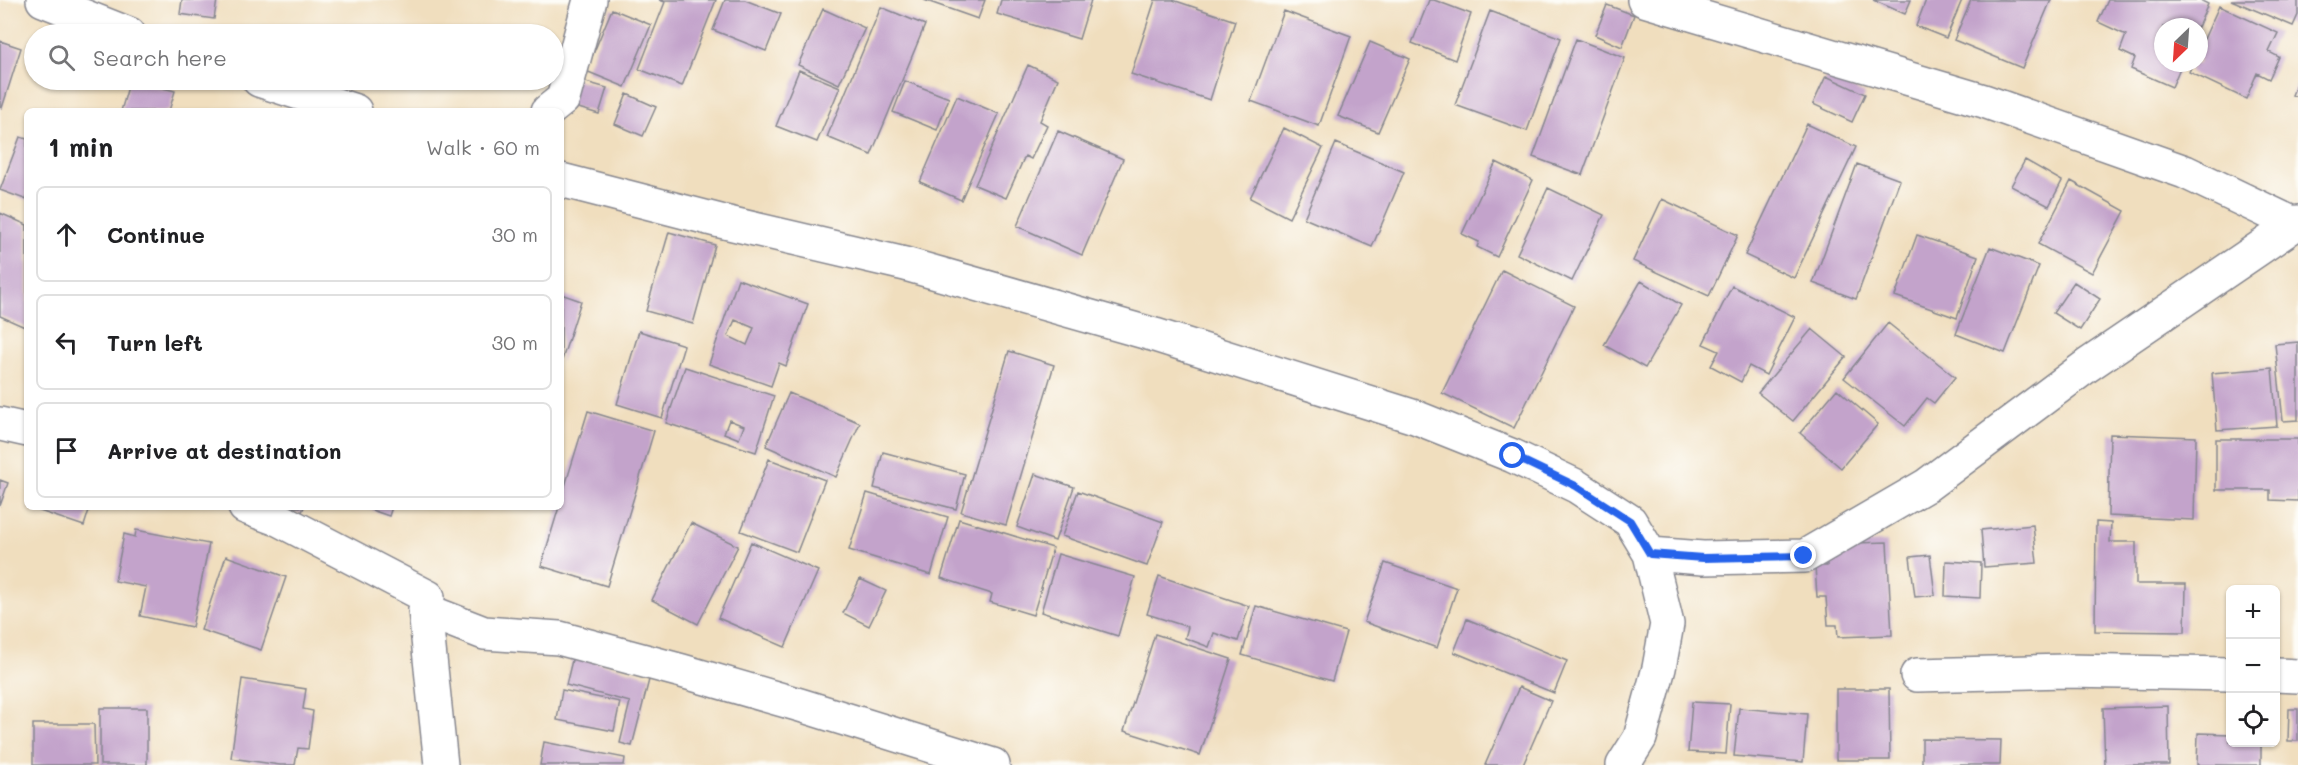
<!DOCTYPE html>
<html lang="en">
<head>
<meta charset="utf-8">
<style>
	:root { --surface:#fff; --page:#f2f2f2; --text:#202124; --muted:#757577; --line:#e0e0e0 }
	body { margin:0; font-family:Mali,sans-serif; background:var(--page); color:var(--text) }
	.controls { position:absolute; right:18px; bottom:18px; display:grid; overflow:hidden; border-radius:9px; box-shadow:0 2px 4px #0004 }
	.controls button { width:54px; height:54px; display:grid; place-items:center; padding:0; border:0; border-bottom:2px solid var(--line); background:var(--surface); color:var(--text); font:30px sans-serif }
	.compass { position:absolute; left:2154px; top:18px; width:54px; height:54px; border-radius:50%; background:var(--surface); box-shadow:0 2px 4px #0004; rotate:205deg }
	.stop { position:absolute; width:18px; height:18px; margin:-14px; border:4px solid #2563eb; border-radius:50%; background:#fff }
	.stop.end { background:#2563eb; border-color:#fff; box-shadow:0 2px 6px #0008 }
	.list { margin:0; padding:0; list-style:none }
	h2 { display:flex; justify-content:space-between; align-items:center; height:78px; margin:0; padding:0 24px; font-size:26px }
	h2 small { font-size:20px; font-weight:400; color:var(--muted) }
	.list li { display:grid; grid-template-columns:39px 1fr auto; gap:18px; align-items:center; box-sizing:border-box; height:96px; margin:0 12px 12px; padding:0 12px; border:2px solid var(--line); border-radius:9px }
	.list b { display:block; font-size:22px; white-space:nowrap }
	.list em { font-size:20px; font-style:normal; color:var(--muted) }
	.icon { flex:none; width:33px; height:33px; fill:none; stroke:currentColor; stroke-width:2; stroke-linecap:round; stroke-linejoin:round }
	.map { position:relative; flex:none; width:2298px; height:765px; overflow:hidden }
	.search { position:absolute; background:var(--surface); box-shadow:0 2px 4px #0004; left:24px; top:24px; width:540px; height:66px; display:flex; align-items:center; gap:15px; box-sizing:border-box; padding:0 21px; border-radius:33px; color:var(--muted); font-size:22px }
	.panel { position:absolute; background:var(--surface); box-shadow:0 2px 4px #0004; left:24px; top:108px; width:540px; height:402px; border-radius:9px }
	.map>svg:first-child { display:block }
</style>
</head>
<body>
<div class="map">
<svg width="2298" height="765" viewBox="0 0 2298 765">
	<rect width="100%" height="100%" fill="#fdfcf7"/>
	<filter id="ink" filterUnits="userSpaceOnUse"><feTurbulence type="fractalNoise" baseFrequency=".0167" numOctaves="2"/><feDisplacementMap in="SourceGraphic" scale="12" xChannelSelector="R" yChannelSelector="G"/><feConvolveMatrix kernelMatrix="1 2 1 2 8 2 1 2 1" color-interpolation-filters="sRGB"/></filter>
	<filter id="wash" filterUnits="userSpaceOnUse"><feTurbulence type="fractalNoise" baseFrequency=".008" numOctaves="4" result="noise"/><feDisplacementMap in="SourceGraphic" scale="24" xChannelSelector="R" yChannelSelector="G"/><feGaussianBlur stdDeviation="1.35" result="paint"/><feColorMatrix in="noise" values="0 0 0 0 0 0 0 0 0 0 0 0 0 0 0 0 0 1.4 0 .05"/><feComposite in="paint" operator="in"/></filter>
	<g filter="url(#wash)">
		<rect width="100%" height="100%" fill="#f0debe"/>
		<g id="blocks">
			<path fill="#c3a3cb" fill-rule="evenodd" d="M182,0H217L214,19L180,14Z
				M659,0H716L682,86L639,69L665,2Z
				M725,0H745L781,14L766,51L713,30Z
				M924,0H985L978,19Z
				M1001,0H1091L1079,39L997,14Z
				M1155,0H1173L1235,21L1210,100L1131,74Z
				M1429,0H1434L1471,14L1455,60L1412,43Z
				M1873,0H1911L1905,14Z
				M1926,0H1962L1946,38L1916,26Z
				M1971,0H2051L2022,68L1954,40Z
				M2108,0H2200L2208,4L2198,27H2163V63H2182L2172,87L2131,69L2135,58L2120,51L2126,35L2098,22Z
				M2231,0H2298V15L2293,26Z
				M1607,5L1634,15L1622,47L1595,35Z
				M2219,6L2278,33L2269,52L2279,57L2269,79L2257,73L2246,99L2189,72L2193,63H2199V50Z
				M881,7L925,25L871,155L827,137Z
				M612,9L651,25L625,87L586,71Z
				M823,9L865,28L839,84L798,65Z
				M1284,11L1351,36L1319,126L1251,101Z
				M1490,11L1561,38L1527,131L1455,105Z
				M1576,39L1625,58L1582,175L1533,157Z
				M0,41L21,48L2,108L0,107Z
				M1370,42L1410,59L1378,132L1338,116Z
				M1028,65L1058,79L1040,121L1047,125L1031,159L1025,156L1006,198L975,185Z
				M799,70L840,87L817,142L776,126Z
				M1826,76L1865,94L1852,122L1813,104Z
				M575,79L607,88L599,114L568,105Z
				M130,80L175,91L169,111H121Z
				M905,81L949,98L937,130L893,112Z
				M2298,81V97L2292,95Z
				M627,94L656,107L643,136L615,124Z
				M957,96L999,114L961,200L920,182Z
				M1807,124L1856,147L1794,278L1745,255Z
				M1284,128L1323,148L1289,218L1250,198Z
				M1058,131L1123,159L1082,255L1017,226Z
				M20,137L27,139V200L0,190Z
				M1336,143L1404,172L1372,247L1304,218Z
				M2025,160L2062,181L2049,206L2011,186Z
				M1496,162L1533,180L1497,257L1477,247L1479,242L1462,234Z
				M1857,164L1900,180L1856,299L1813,283Z
				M2071,181L2125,211L2092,273L2038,244Z
				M1548,188L1604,215L1572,281L1517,254Z
				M1662,199L1738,235L1709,296L1633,261Z
				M0,213L27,225V328L0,316Z
				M669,232L715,245L693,324L646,311Z
				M1917,235L1978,256L1957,318L1895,296Z
				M1990,247L2039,266L2005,353L1956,334Z
				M1502,270L1574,306L1514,428L1442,393Z
				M738,279L808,304L786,366L779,363L771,386L709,364ZM735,320L754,328L747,345L728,336Z
				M1641,281L1681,305L1645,368L1604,345Z
				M2074,282L2100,299L2080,330L2053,313Z
				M1732,286L1795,317L1766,375L1749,366L1741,382L1711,366L1719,351L1703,344Z
				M561,294L581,301L561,363Z
				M1888,323L1955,377L1934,403L1927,398L1905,426L1844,378Z
				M1812,329L1846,357L1793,421L1758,393Z
				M639,331L684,345L662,418L617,404Z
				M2298,342V420L2283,421L2275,344Z
				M1009,351L1054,365L1006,525L961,512Z
				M685,367L774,396L756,452L666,423ZM729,420L744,426L739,439L724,433Z
				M2272,368L2277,426L2217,430L2212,373Z
				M1837,389L1878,424L1841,468L1800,433Z
				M789,393L860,423L836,477L766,446Z
				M588,411L654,431L607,586L541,566L559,507H561V499Z
				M2110,434L2196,437L2194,520L2108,516Z
				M2216,439H2298V501L2270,500V490H2216Z
				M883,452L965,474L956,509L874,488Z
				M769,459L825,480L797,552L741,531Z
				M1035,474L1074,487L1055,541L1017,527Z
				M0,480L8,483L0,506Z
				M1078,491L1163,522L1147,566L1062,536Z
				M867,493L948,517L931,575L849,550Z
				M28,507H90L84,526Z
				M286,507H304L301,514Z
				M363,507H392L389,516Z
				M959,519L1053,548L1033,615L990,602L992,594L941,578Z
				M2096,522L2111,523L2110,542H2136V584H2186L2185,632L2095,631Z
				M691,523L738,546L698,624L652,600Z
				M2033,525L2037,563L1984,567L1981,530Z
				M136,530L209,544L192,627L140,616L146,587L115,581L124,534L135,537Z
				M751,542L818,571L785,647L718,618Z
				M1887,542L1892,635L1838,637L1837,625H1828L1826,597H1817L1815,566H1827L1826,544Z
				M1058,554L1135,577L1118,636L1041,612Z
				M1930,555L1935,595L1915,597L1910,557Z
				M226,556L286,577L261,650L201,630Z
				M1946,561L1981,563L1980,598L1945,596Z
				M1385,563L1457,588L1437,648L1364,622Z
				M1159,576L1249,606L1238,641L1214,633L1209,647L1185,638L1188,627L1147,614Z
				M860,579L886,591L869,626L843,613Z
				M1256,606L1346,632L1332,681L1242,655Z
				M1467,619L1567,661L1554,693L1454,652Z
				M1155,634L1231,659L1200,755L1124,731Z
				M573,656L650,676L632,746L620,743L630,702L566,685Z
				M242,679L306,689L303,709L313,711L308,749L298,748L295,765H280L231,758Z
				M1519,687L1551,701L1523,765H1485Z
				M1836,689H1889L1890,760H1836Z
				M562,690L620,702L614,731L557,720Z
				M1692,702L1730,704L1726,754L1688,752Z
				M2168,706L2169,765H2105L2103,708Z
				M100,708H147V765H100Z
				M1739,708L1807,714L1803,762L1734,756Z
				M2289,709H2298V741H2288Z
				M33,724H94L95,765H33Z
				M2198,733L2230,734V742H2261V765H2197Z
				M1922,739L2001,740L2000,765H1922Z
				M544,742L625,758L624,765H540Z"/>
		</g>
	</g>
	<g filter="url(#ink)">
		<use href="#blocks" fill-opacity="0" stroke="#86868e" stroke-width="1.5"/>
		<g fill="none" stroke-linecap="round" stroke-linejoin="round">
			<defs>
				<path id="street" d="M43,0L129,34
					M1644,0L1984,101L2185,172L2294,224
					M259,80L355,111
					M548,111L563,99L590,0
					M561,180L720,221L905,264L1155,335L1415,417L1513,456L1576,486L1630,521L1650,554L1667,624L1659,668L1640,738L1623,765
					M0,424L27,430
					M245,507L280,520L428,597L425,610L484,633L559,638L682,671L800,705L993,765
					M1650,554L1703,558L1805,556L1927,485L2088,365L2298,222
					M425,610L441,765
					M1917,675L2066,671L2230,674
					M2276,675L2298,676"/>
			</defs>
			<use href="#street" stroke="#86868e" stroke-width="36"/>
			<use href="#street" stroke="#fff" stroke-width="33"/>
		</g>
	</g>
	<g fill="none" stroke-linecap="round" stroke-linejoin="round" filter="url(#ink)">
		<path stroke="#2563eb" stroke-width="8" d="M1513,456L1576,486L1630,521L1650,554L1703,558L1804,556"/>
	</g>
</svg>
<div class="controls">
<button>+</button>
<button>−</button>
<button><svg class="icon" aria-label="locate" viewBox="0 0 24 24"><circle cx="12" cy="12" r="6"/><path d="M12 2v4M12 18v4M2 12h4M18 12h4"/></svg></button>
</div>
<svg class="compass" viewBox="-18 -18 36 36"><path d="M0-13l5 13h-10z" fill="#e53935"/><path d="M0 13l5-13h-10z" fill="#757577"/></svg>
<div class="stop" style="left:1513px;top:456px"></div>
<div class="stop end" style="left:1804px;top:556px"></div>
<div class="search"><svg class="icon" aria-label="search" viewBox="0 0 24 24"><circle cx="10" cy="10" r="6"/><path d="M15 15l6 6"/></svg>Search here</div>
<section class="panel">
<h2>1 min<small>Walk · 60 m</small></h2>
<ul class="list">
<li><svg class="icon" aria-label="ahead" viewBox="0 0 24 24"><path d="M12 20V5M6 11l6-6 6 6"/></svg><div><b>Continue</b></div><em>30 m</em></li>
<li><svg class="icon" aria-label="left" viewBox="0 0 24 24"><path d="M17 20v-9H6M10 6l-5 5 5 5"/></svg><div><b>Turn left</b></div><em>30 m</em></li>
<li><svg class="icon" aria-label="arrive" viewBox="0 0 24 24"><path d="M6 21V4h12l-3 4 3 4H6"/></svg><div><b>Arrive at destination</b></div></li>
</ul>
</section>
</div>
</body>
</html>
